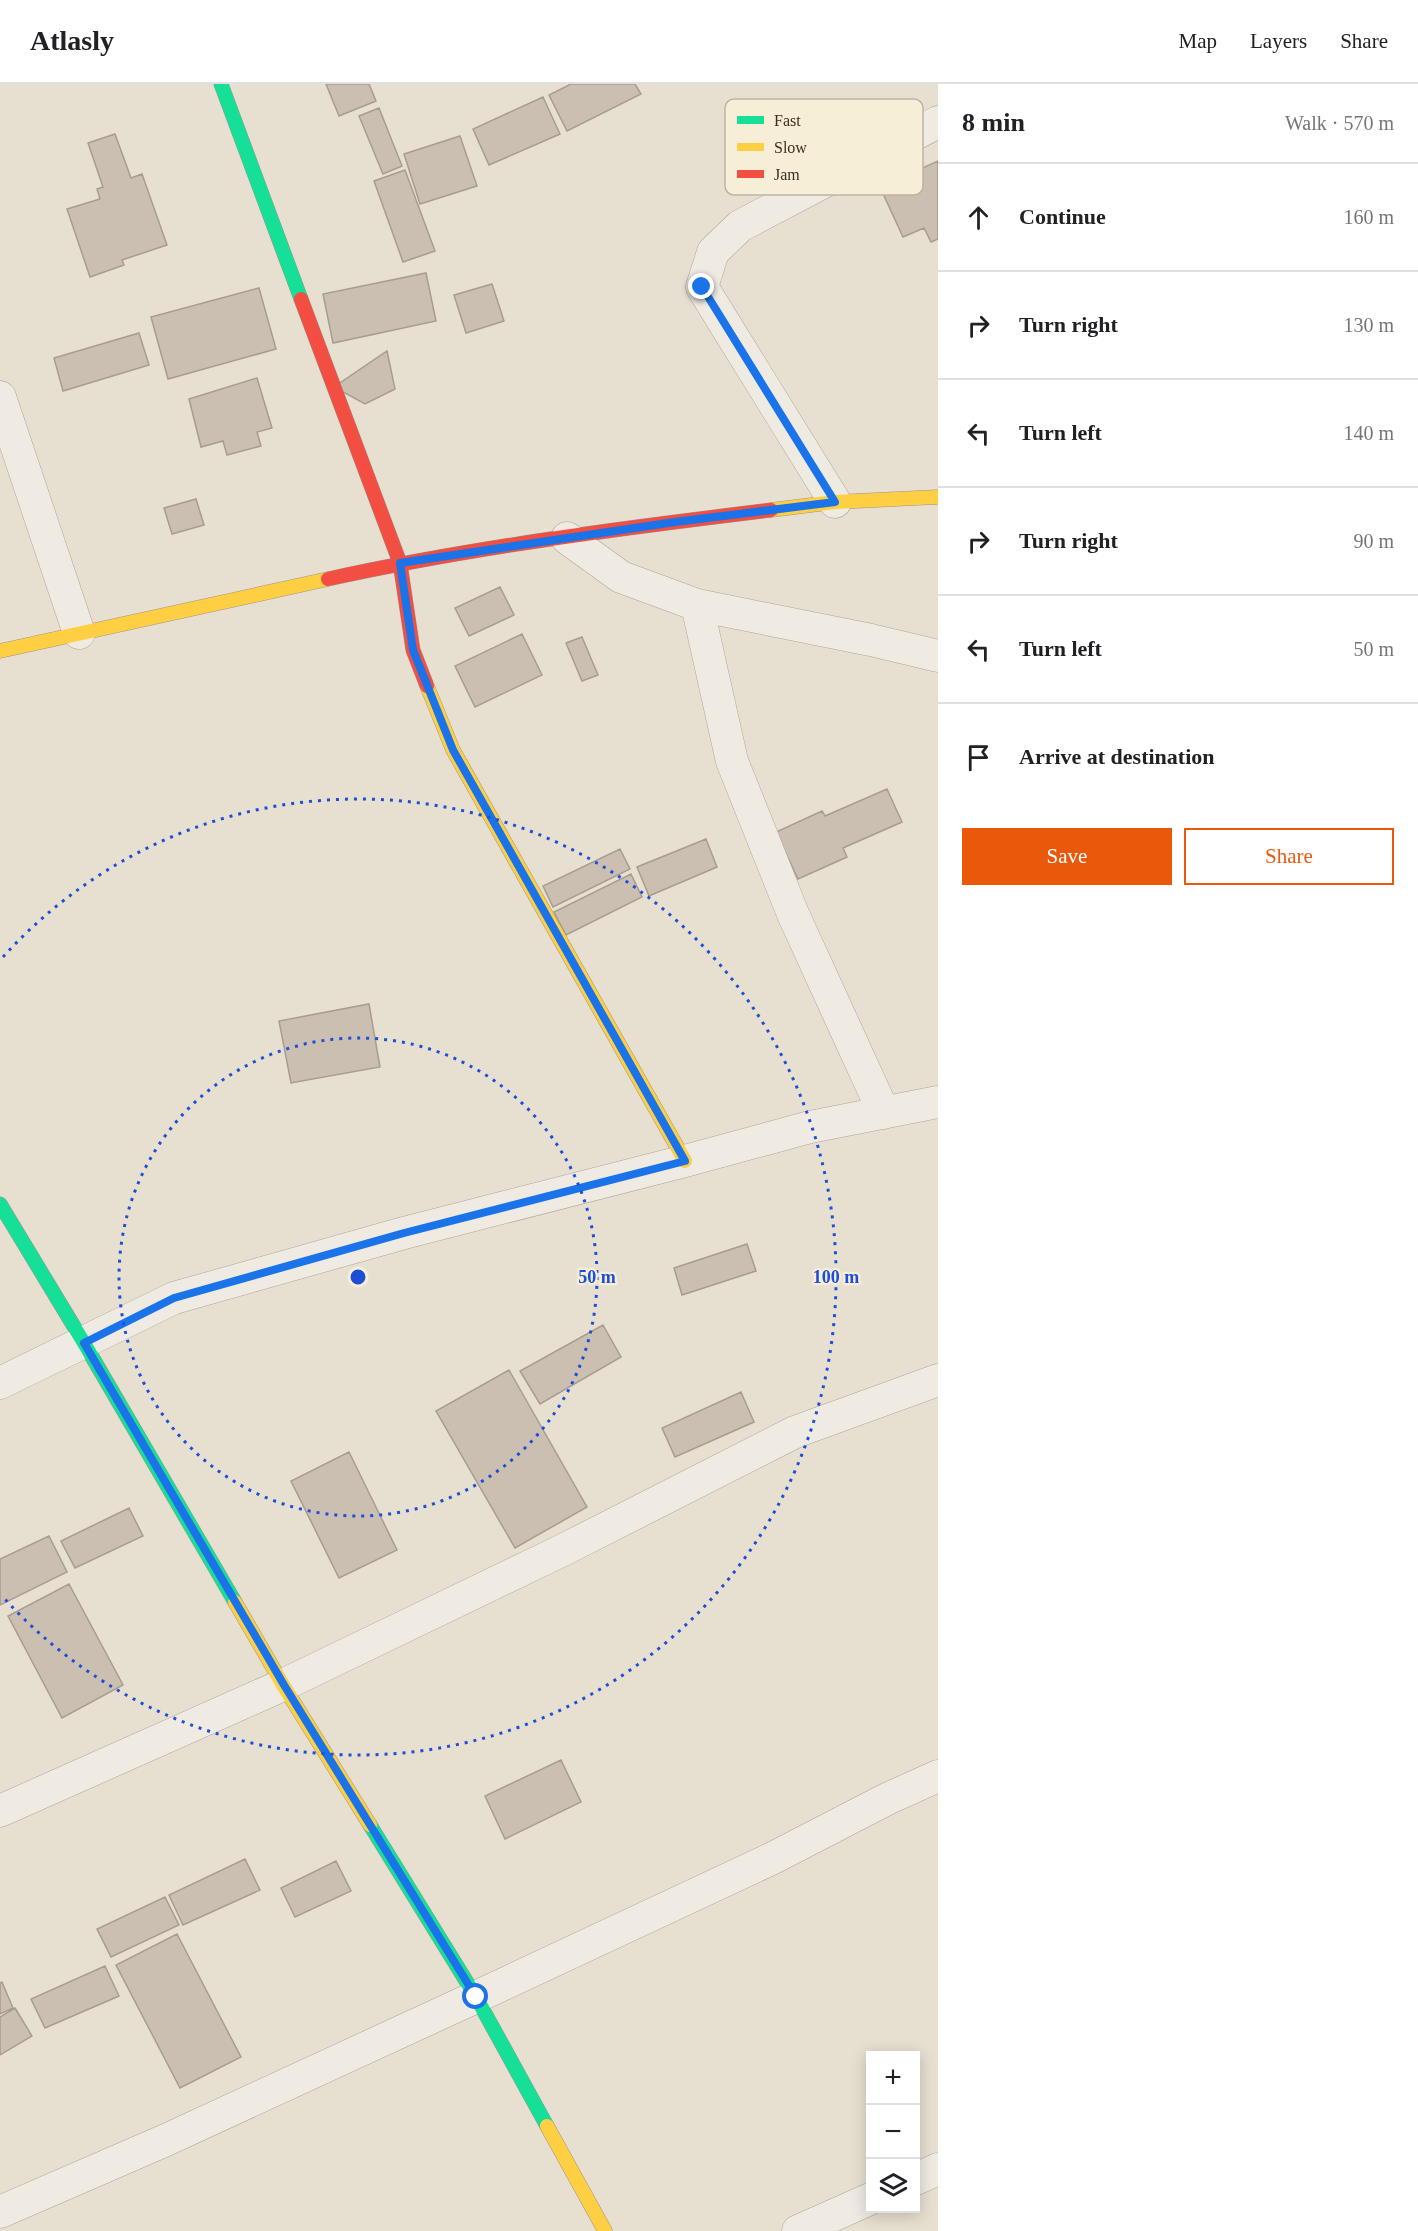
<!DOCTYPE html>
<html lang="en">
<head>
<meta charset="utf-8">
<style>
	:root { --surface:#fff; --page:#f2f2f2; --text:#202124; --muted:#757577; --line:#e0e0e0; --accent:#ea580c }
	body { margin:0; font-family:"Times New Roman",serif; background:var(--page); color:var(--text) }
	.controls { position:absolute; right:18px; bottom:18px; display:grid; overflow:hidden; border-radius:0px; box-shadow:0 3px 15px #0003 }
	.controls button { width:54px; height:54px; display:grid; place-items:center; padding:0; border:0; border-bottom:2px solid var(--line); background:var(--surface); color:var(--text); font:30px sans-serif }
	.stop { position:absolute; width:18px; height:18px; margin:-14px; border:4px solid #1a73e8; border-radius:50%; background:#fff }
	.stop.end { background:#1a73e8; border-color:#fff; box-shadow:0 2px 6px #0008 }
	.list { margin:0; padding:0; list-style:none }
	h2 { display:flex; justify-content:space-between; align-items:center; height:78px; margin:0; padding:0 24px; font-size:26px }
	h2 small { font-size:20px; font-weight:400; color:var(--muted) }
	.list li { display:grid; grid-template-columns:39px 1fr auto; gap:18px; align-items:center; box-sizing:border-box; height:108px; padding:0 24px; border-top:2px solid var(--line) }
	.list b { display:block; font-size:22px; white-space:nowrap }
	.list em { font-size:20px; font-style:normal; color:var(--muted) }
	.actions { display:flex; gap:12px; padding:18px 24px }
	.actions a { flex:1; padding:14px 0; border:2px solid var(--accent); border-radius:0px; text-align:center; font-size:21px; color:var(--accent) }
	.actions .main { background:var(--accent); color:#fff }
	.icon { flex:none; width:33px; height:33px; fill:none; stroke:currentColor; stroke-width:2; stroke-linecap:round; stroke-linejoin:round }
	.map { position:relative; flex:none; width:938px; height:2147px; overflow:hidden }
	header { display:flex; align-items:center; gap:36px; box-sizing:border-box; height:84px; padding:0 30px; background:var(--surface); border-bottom:2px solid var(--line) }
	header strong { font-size:28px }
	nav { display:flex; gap:33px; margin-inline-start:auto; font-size:21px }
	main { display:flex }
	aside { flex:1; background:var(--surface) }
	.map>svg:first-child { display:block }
</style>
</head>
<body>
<header>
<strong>Atlasly</strong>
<nav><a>Map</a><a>Layers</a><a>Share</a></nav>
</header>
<main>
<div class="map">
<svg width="938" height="2147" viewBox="0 0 938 2147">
	<rect width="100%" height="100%" fill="#e7e0d1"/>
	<path fill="#cbbfb2" stroke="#a89c90" stroke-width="1.5" d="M326,0H369L376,17L339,32Z
		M571,0H635L641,10L567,47L549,11Z
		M543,13L560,50L489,81L473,45Z
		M379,24L402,82L383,90L359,32Z
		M115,50L131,94L142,90L167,161L122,176L124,181L90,193L67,125L100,115L97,105L103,103L88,59Z
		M460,52L477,102L420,120L404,70Z
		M938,77V155L931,158L924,144L903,153L880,103Z
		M405,86L435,167L403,178L374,97Z
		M426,189L436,237L333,259L323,210Z
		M492,200L504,237L466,249L454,211Z
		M259,204L276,265L168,295L151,233Z
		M139,249L149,281L63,307L54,274Z
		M387,267L395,305L365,320L334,303Z
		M257,294L272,344L257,348L261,362L227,371L223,357L201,363L189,315Z
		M196,415L204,441L172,450L164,424Z
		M500,503L514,531L469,552L455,524Z
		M522,550L542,591L475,623L455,582Z
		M582,553L598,591L582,597L566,559Z
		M887,705L902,738L843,764L847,773L798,795L776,748L822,727L825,732Z
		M706,755L717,783L649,812L637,783Z
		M620,765L630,785L553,823L543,802Z
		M631,790L642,813L566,851L554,828Z
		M369,920L380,983L291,999L279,937Z
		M747,1160L756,1187L682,1211L674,1184Z
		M603,1241L621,1273L540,1320L520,1287Z
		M509,1286L587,1423L515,1464L436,1327Z
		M741,1308L754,1338L675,1373L662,1344Z
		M349,1368L397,1466L339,1494L291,1397Z
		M129,1424L143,1452L75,1484L61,1457Z
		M49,1452L67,1488L0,1521V1475Z
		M69,1500L123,1601L62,1634L8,1532Z
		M561,1676L581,1718L505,1755L485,1712Z
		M245,1775L260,1806L183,1841L169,1811Z
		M336,1777L351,1807L295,1833L281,1804Z
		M165,1813L179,1841L111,1873L97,1845Z
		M177,1850L241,1973L180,2004L116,1881Z
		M105,1882L119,1912L45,1944L31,1915Z
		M2,1898L13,1924L0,1930V1899Z
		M15,1924L32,1952L0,1971V1933Z"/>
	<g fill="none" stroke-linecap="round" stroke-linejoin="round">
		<defs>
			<path id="street" d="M0,313L79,549
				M835,418L702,203L713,168L740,142L938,38
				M567,454L621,493L697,521L871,556L938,572
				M697,521L732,677L793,830L884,1029
				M0,1299L174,1214L404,1149L685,1077L810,1043L938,1018
				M0,1727L283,1601L565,1465L795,1348L938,1296
				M916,2095L938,2085
				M0,2128L166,2056L476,1913L771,1775L887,1715L938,1692
				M798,2147L870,2115"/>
			<path id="fast" d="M221,0L301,215
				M0,1120L84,1259L235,1518
				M370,1741L476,1913L547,2042"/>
			<path id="slow" d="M771,426L835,418L938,413
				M0,567L328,495
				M427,602L453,666L685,1077
				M235,1518L283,1601L370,1741
				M547,2042L605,2147"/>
			<path id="jam" d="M301,215L400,479L413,566L427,602
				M328,495C474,463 623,444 771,426"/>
		</defs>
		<use href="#street" stroke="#ada599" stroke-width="33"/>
		<use href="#fast" stroke="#9c958a" stroke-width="15"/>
		<use href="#slow" stroke="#9c958a" stroke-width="15"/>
		<use href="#jam" stroke="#9c958a" stroke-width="15"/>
		<use href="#street" stroke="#efebe3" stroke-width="32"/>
		<use href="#fast" stroke="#16e098" stroke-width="14"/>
		<use href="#slow" stroke="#ffcf43" stroke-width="14"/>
		<use href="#jam" stroke="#f24e42" stroke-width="14"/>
	</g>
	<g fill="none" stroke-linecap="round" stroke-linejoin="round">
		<path stroke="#1a73e8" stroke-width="8" d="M476,1913L284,1601L84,1259L174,1214L404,1149L685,1077L453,666L413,566L400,479L675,438L835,418L702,203"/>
	</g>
	<g fill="none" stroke="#1d4ed8" stroke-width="3" stroke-dasharray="3 6">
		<circle cx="358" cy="1193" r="239"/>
		<path d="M3 873A478 478 0 1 1 3 1513"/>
	</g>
	<rect x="725" y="15" width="198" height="96" rx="9" fill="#f7eed8" stroke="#bfb4a1" stroke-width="1.5"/>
	<rect x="737" y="32" width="27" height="8" fill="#16e098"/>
	<rect x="737" y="59" width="27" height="8" fill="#ffcf43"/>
	<rect x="737" y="86" width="27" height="8" fill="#f24e42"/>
	<g font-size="16" fill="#3d2e20">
		<text x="774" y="42">Fast</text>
		<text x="774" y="69">Slow</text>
		<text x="774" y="96">Jam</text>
	</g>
	<circle cx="358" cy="1193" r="9" fill="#1d4ed8" stroke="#f7eed8" stroke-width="3"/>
	<g font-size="18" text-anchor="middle" font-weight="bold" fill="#1d4ed8" stroke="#f7eed8" stroke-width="4.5" stroke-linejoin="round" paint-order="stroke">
		<text x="597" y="1199">50 m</text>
		<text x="836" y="1199">100 m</text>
	</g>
</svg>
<div class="controls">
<button>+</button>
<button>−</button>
<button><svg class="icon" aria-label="layers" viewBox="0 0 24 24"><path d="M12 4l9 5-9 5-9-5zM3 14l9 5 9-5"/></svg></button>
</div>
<div class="stop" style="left:476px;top:1913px"></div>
<div class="stop end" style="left:702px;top:203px"></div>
</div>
<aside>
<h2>8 min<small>Walk · 570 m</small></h2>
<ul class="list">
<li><svg class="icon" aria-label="ahead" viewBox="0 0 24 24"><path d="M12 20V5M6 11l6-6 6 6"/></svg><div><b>Continue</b></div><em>160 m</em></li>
<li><svg class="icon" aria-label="right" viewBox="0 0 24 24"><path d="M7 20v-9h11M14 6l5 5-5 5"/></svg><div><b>Turn right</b></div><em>130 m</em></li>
<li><svg class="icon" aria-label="left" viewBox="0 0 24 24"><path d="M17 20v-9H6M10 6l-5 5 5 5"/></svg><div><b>Turn left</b></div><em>140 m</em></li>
<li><svg class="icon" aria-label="right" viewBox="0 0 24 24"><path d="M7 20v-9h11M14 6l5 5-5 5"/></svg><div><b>Turn right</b></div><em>90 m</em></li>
<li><svg class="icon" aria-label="left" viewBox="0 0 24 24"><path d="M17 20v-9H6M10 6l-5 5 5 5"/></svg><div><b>Turn left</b></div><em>50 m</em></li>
<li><svg class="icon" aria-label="arrive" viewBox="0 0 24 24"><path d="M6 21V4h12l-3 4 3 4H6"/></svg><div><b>Arrive at destination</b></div></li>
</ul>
<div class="actions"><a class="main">Save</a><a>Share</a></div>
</aside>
</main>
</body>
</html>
